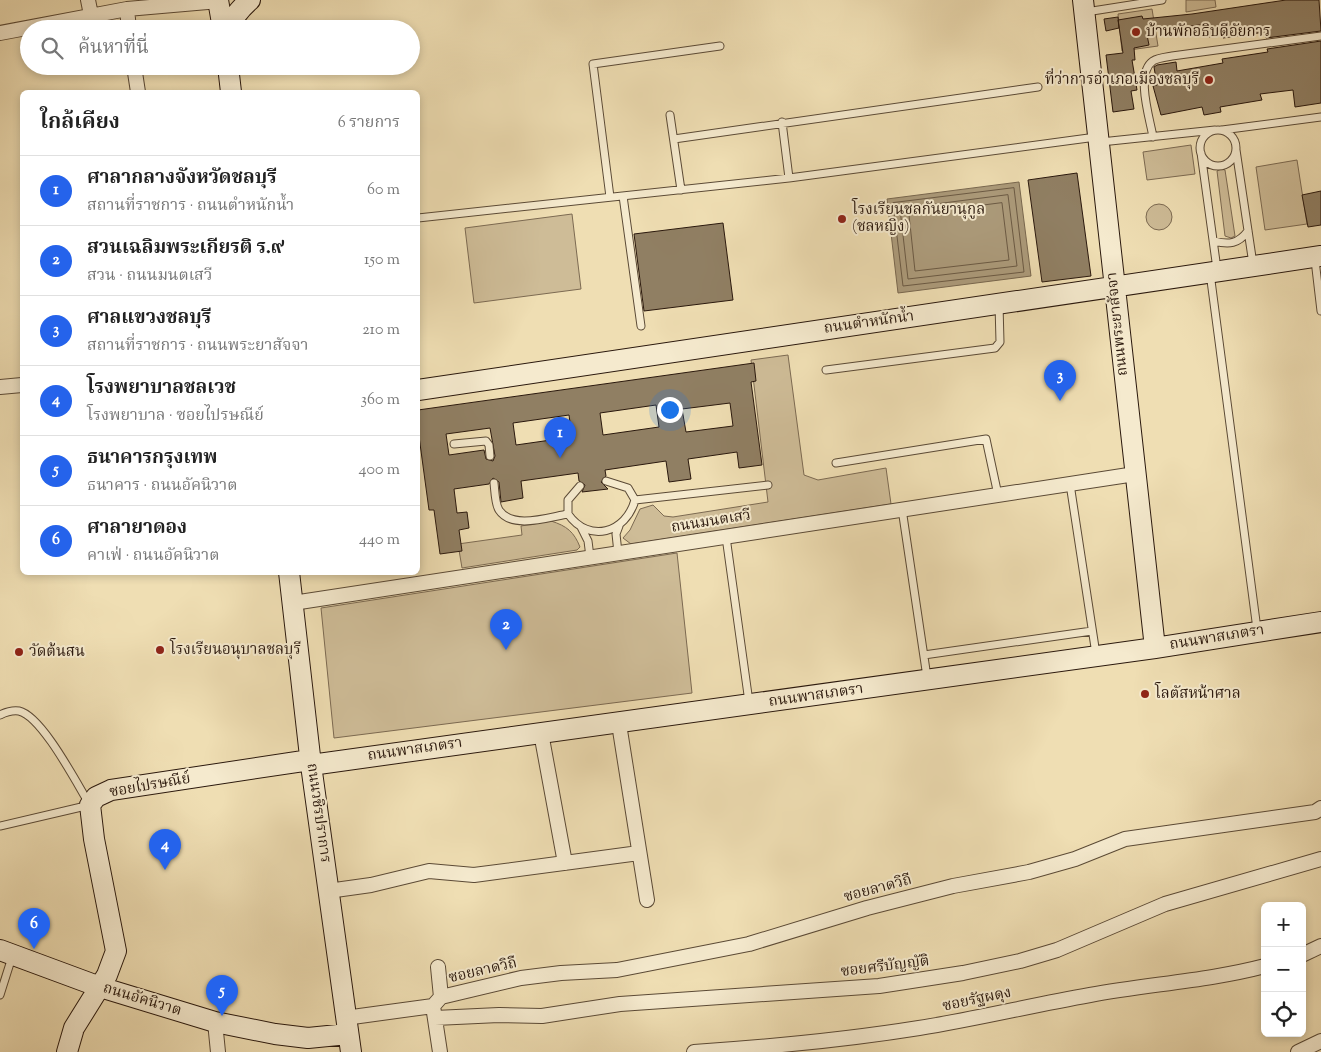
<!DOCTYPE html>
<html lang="th">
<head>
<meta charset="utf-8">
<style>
	:root { --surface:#fff; --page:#f6f6f6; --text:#222; --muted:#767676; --line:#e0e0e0; --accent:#2563eb }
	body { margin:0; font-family:"Sorts Mill Goudy","Noto Serif Thai",serif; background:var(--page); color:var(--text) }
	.controls { position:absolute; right:15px; bottom:15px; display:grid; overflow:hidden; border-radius:8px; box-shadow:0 2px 8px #0003 }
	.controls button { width:45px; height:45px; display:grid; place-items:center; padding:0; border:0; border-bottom:1px solid var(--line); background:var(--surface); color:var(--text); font:25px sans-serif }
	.you { position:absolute; left:669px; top:409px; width:18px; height:18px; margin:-12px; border:4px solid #fff; border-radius:50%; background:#1a73e8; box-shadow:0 0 0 8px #1a73e833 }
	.badge { display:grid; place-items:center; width:32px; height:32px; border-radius:50%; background:var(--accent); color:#fff; font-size:16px; font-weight:700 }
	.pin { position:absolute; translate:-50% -41px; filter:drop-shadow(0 1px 2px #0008) }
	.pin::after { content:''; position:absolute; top:26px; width:18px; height:15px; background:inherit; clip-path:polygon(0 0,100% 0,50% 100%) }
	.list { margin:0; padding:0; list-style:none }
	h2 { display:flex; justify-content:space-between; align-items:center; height:65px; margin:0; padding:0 20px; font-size:21px }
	h2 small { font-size:16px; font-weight:400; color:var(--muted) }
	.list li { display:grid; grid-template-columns:32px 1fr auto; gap:15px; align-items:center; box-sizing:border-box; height:70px; padding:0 20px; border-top:1px solid var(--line) }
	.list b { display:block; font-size:19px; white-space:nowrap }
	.list p { margin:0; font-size:16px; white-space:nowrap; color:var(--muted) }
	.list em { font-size:16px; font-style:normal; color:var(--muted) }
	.icon { flex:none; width:28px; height:28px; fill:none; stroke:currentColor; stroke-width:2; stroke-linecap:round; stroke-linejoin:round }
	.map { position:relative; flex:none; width:1321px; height:1052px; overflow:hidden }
	.search { position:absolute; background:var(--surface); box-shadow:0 2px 8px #0003; left:20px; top:20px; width:400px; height:55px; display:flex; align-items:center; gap:12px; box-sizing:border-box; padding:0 18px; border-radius:28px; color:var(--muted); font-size:19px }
	.panel { position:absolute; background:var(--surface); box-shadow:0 2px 8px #0003; left:20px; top:90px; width:400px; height:485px; border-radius:8px }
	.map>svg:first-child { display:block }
</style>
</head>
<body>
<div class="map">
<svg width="1321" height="1052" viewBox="0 0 1321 1052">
	<rect width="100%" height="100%" fill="#efdeb3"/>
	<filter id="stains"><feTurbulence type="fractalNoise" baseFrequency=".004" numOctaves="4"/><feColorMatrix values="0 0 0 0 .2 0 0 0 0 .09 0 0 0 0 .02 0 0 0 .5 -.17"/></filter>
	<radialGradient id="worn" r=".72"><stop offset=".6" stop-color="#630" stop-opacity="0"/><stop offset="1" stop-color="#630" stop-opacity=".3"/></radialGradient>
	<path fill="#cebc97" stroke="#7c6a52" d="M1186,0H1215L1216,7L1186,12Z
		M1152,9L1158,46L1122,51L1118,14Z
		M1191,145L1195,174L1147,180L1143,152Z
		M1297,160L1307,224L1265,230L1256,167Z
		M1221,169L1225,170L1235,236L1231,238L1225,236L1217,171Z
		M1146 217a13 13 0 1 1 26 0a13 13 0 1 1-26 0Z
		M572,214L581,289L474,303L465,228Z
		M788,355L804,475L818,480L886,468L891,504L631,544L623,538L630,530L640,509L653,505L664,516L673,517L768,502L751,360Z
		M551,521C567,526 574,532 580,547L577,550L462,568L458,544L522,535L521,526Z
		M677,553L692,693L334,738L321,608Z"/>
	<path fill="#ac9b7b" stroke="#78674f" d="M1019,182L1031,276L898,293L887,199Z"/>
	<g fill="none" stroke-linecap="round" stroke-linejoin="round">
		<path stroke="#6b5a44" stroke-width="1" d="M1014,188L1024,272L903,286L893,203Z
			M1008,195L1017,266L908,279L900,209Z
			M1002,203L1009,260L915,271L909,215Z"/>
	</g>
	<path fill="#907f63" stroke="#2a180d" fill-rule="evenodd" d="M1286,0H1319L1321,31L1266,38L1265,32L1223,38L1222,35L1209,37L1207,24L1152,31L1153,34L1147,35L1149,45L1134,48L1135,60H1132L1137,90L1131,91L1134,109L1113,112L1106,55L1123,53L1118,20L1142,16L1143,19L1192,14Z
		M1118,17L1119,28L1106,31L1104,19Z
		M1321,41V103L1295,107L1293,90L1260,94L1262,100L1220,107L1221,112L1204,115L1202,107L1161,115L1153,86L1157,85L1154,67L1157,65L1176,62L1177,71L1223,63L1222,59L1268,52L1267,49Z
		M1077,173L1091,276L1042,282L1028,180Z
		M1321,191V225L1308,227L1302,195Z
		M723,223L733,300L644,311L634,234Z
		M754,363L756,381L751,382L762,465L739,468L737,452L688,459L691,479L669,482L666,461L605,470L606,476L601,482L608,489L582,492L585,485L579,481L578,473L521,481L523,498L501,502L499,482L493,478L489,484L454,489L457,513L467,512L469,528L459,530L462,551L440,554L434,510H429L418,429V410ZM730,403L733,426L686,432L682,409ZM656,405L659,427L603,435L600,413ZM569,415L572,437L516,445L513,423ZM490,428L495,456L493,461L486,459L484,450L449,455L446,434Z"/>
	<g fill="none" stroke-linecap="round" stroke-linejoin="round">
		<defs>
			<path id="lane" d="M1086,12L1162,0
				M670,115L681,190
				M782,122L789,178
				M1222,130L1321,117
				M1200 148a18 18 0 1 1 36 0a18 18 0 1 1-36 0Z
				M1153,137C1150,119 1135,73 1153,61C1157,58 1166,57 1172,56L1321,36
				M674,139L1038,87
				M1101,142L1215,130
				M1236,150L1253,264
				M1201,153L1217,269
				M623,196L641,326
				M610,197L593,64L720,46
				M418,218L789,178L1096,137
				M1214,241C1229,245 1238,244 1248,231
				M1315,260L1321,311
				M1210,273L1257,629
				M826,370L995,348L1000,342L999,304
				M454,444L486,441L489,445L490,456
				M836,463L986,439L998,495
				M494,483C495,491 495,504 499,510C512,530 549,517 568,514
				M1070,484L1096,654
				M580,486L568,500V514C589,544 626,533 635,500L628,488L606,481
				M635,500L768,485
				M902,509L927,677
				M581,527L588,541L590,557
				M726,537L749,702
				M618,553L616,534L619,526
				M924,655L1092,631
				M0,715C6,712 12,710 19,711C42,716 77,784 90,805L0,826
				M0,995L12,957"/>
			<path id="street" d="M88,0L91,15
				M127,9L129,29
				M0,33L127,9L219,1
				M134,66L138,92
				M0,387L22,385
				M293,603L1135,474
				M619,724L647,900
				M541,733L565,863
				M328,891L371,885L429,871L474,875L639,853
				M1302,955L1321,946
				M438,967L441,997L433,1006L440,1052
				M441,997L521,978L561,973L617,970L749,944L867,908L953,886L1029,872L1075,859L1125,839L1315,812L1321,808
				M345,1018L433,1006
				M435,1018L499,1015L542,1016L620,1004L879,986L963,973L1020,961L1057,950L1165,904L1321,859
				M215,1022L218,1052
				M694,1052C769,1047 844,1040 919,1028C976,1019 1033,1005 1090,995C1148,984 1208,981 1265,966
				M1298,1052L1321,1041"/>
			<path id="secondary" d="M218,0L223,29
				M1083,0L1155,648
				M230,29C232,17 241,8 250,0
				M228,66L231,92
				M418,390L1321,256
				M289,572L311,765L351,1052
				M311,765L1155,648L1321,622
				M0,950L100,987L215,1022L275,1034L308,1038L348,1034
				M67,1052L74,1028L107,975L116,951L94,839L90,805L96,797L111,790L310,760"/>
		</defs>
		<use href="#lane" stroke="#5b4a36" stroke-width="9"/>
		<use href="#street" stroke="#5b4a36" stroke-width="16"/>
		<use href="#secondary" stroke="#2a180d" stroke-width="22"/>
		<use href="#lane" stroke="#f5eace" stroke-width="7"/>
		<use href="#street" stroke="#f5eace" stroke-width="14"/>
		<use href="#secondary" stroke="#f5eace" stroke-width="20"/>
	</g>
	<g fill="#8f2418" stroke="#f5eace" stroke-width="2">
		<circle cx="1136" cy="32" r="5"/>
		<circle cx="1209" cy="80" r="5"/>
		<circle cx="842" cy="219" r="5"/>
		<circle cx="160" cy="650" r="5"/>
		<circle cx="19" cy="652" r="5"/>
		<circle cx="1145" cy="694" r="5"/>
	</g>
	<g text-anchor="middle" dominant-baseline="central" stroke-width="4" stroke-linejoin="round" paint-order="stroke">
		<g font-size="15" fill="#2a180d" stroke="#f5eace" text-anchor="start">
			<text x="1146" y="32">บ้านพักอธิบดีอัยการ</text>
			<text x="1199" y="80" text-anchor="end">ที่ว่าการอำเภอเมืองชลบุรี</text>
			<text x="852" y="210">โรงเรียนชลกันยานุกูล<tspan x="852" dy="17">(ชลหญิง)</tspan></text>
			<text x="170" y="650">โรงเรียนอนุบาลชลบุรี</text>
			<text x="29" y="652">วัดต้นสน</text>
			<text x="1155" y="694">โลตัสหน้าศาล</text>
		</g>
		<g font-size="15" fill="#2a180d" stroke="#f5eace">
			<text transform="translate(869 323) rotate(-8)">ถนนตำหนักน้ำ</text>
			<text transform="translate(1118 324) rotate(-96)">ถนนพระยาสัจจา</text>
			<text transform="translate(711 522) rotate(-9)">ถนนมนตเสวี</text>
			<text transform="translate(1217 638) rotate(-9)">ถนนพาสเภตรา</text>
			<text transform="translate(816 696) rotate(-8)">ถนนพาสเภตรา</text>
			<text transform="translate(415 750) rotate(-8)">ถนนพาสเภตรา</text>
			<text transform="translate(150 786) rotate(-10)">ซอยไปรษณีย์</text>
			<text transform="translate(318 813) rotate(82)">ถนนวชิรปราการ</text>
			<text transform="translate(878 889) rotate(-15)">ซอยลาดวิถี</text>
			<text transform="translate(885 967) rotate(-7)">ซอยศรีบัญญัติ</text>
			<text transform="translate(483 971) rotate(-13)">ซอยลาดวิถี</text>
			<text transform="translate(142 1000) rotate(17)">ถนนอัคนิวาต</text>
			<text transform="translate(977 1000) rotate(-12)">ซอยรัฐผดุง</text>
		</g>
	</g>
	<rect width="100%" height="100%" filter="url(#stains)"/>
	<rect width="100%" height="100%" fill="url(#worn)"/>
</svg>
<div class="controls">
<button>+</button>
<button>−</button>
<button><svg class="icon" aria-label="locate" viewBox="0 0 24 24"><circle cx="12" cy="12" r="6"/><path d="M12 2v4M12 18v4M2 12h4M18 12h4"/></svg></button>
</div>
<div class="you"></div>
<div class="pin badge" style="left:560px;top:458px">1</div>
<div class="pin badge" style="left:506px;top:650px">2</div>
<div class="pin badge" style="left:1060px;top:401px">3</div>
<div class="pin badge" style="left:165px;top:870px">4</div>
<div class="pin badge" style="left:222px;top:1016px">5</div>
<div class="pin badge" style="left:34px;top:949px">6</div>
<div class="search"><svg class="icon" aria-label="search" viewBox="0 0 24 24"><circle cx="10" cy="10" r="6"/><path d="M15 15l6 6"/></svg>ค้นหาที่นี่</div>
<section class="panel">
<h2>ใกล้เคียง<small>6 รายการ</small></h2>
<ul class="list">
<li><span class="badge">1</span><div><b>ศาลากลางจังหวัดชลบุรี</b><p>สถานที่ราชการ · ถนนตำหนักน้ำ</p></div><em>60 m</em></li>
<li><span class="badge">2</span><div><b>สวนเฉลิมพระเกียรติ ร.๙</b><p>สวน · ถนนมนตเสวี</p></div><em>150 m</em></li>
<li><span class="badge">3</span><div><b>ศาลแขวงชลบุรี</b><p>สถานที่ราชการ · ถนนพระยาสัจจา</p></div><em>210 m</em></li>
<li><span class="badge">4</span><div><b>โรงพยาบาลชลเวช</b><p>โรงพยาบาล · ซอยไปรษณีย์</p></div><em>360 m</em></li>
<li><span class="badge">5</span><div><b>ธนาคารกรุงเทพ</b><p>ธนาคาร · ถนนอัคนิวาต</p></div><em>400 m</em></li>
<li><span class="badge">6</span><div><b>ศาลายาดอง</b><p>คาเฟ่ · ถนนอัคนิวาต</p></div><em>440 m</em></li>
</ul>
</section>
</div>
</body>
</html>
